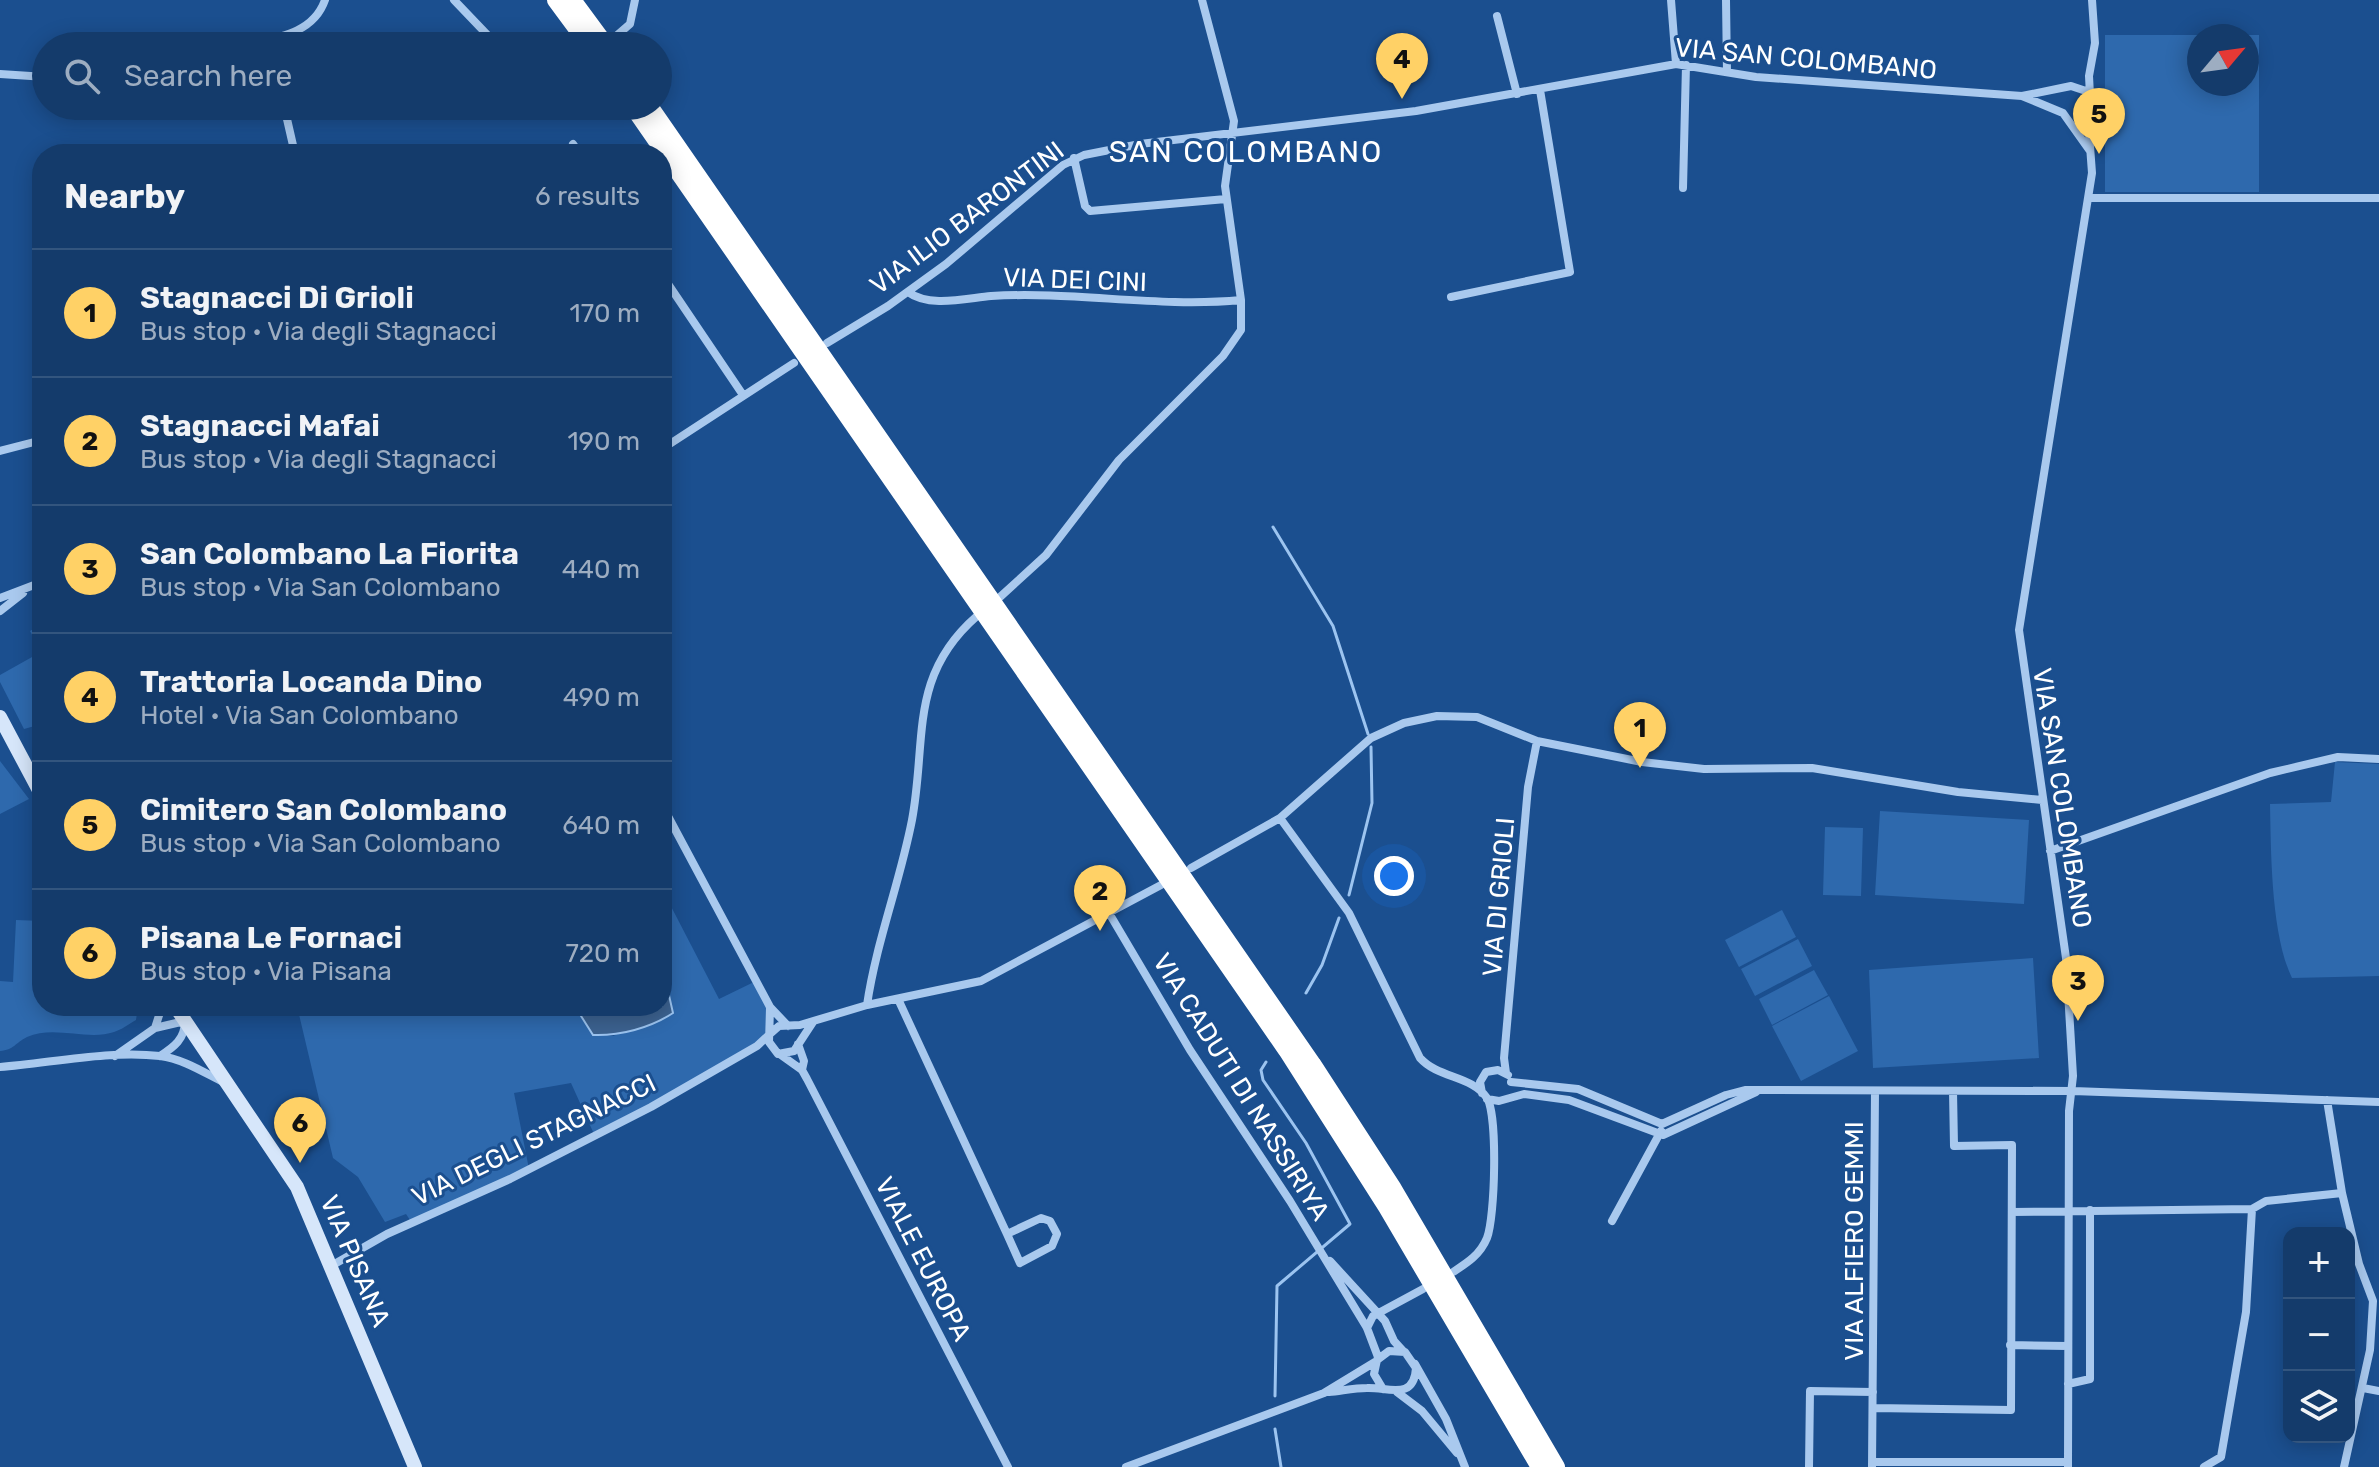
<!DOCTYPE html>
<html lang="en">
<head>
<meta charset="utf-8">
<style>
	:root { --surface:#143b6b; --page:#1d4271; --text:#f1f3f6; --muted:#9dadc1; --line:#33557e; --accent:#ffd166 }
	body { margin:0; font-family:Rubik,sans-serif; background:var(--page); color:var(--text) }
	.controls { position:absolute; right:24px; bottom:24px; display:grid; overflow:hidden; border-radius:16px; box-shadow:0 4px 20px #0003 }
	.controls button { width:72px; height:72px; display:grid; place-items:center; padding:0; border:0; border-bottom:2px solid var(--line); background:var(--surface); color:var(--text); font:40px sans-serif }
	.compass { position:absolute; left:2187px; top:24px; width:72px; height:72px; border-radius:50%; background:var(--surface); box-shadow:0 4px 20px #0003; rotate:61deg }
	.you { position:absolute; left:1394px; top:876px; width:28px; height:28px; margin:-20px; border:6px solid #fff; border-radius:50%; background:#1a73e8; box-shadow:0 0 0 12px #1a73e833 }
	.badge { display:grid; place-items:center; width:52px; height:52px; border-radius:50%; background:var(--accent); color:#111; font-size:26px; font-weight:700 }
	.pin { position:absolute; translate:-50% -66px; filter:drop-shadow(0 2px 4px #0008) }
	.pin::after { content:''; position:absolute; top:42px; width:28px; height:24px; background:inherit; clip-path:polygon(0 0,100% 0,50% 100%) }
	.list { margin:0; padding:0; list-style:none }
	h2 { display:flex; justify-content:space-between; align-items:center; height:104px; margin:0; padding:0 32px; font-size:34px }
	h2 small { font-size:26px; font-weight:400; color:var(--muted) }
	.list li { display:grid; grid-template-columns:52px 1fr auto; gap:24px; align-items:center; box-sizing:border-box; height:128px; padding:0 32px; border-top:2px solid var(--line) }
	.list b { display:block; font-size:30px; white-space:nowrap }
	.list p { margin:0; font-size:26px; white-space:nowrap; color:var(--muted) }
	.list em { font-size:26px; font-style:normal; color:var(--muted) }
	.icon { flex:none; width:44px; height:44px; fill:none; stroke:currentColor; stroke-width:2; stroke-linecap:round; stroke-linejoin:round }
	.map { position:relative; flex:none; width:2379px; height:1467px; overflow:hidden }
	.search { position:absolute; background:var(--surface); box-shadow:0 4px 20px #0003; left:32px; top:32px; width:640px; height:88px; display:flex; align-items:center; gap:20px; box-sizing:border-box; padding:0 28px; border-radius:44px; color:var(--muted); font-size:30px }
	.panel { position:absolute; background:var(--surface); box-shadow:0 4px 20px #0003; left:32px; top:144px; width:640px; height:872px; border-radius:32px }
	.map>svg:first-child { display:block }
</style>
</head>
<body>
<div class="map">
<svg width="2379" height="1467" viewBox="0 0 2379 1467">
	<rect width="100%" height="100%" fill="#1b4f8f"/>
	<path fill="#2e69ad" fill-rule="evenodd" d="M2105,35H2259V192H2105ZM2199,36H2247V84H2199Z
		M42,624V724L24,729L0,682V675L41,652L30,631Z
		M0,761L29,799L0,814Z
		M2335,762L2379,764V976L2292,978C2271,935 2271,853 2270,804L2331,802Z
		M1880,811L2029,820L2024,904L1875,895Z
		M1825,827L1863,828L1861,896L1823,895Z
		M662,889L719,999L756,981L770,1007L771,1033L757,1046L594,1134L571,1083L514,1093L529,1169L412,1223L406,1214L385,1222L358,1177L333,1158L297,1006H580L581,1016L593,1035L613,1036L673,1013L662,964Z
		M1782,910L1796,937L1739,967L1725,940Z
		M16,920L42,921V1006H138L136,1020C129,1024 121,1030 114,1032C88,1041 54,1025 27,1037C15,1043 14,1050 0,1051V981L13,982Z
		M1798,939L1812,966L1755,996L1741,969Z
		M2033,958L2039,1058L1873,1068L1869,970Z
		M1814,970L1828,995L1772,1025L1759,999Z
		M1829,996L1858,1051L1801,1081L1772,1026Z"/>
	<path fill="#3c6290" stroke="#9cc4f0" stroke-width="2" d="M662,964L673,1013C650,1028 620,1036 593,1035L581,1016L580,1006H662Z"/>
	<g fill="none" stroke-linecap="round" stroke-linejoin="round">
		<path stroke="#9cc4f0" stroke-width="3" d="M1273,527L1333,626L1368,734
			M1349,895L1372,803L1371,747
			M1306,993L1322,965L1339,918
			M1266,1062L1261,1070L1263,1080L1306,1143L1350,1224L1277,1286L1275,1396
			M1275,1429L1281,1467"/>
		<path stroke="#a9c9ee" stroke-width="8" d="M454,0L498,46
			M1671,0L1676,64
			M1726,0L1727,72
			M1497,16L1517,94
			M615,37L630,24L635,0
			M241,46C274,38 313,35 325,0
			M0,74L46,77
			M2090,95L2089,76L2095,43L2092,0
			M2022,96L2071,86L2086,91L2092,102L2088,119L2092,173L2019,630L2066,958L2073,1076L2069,1111L2068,1467
			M284,106L295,154
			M573,144L580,154
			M1074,158L1085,206L1090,211L1226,199
			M1683,188L1686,65
			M2088,198H2379
			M40,248H42
			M662,275L743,395
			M908,292C929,308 967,298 991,296C1075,291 1158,308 1241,300
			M1451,297L1570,272L1540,90
			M827,343L888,306L946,264L1063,165L1084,155L1140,144L1416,111L1676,64L1756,77L2022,96L2063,113L2090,151
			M662,449L794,363
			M0,451L42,440
			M1000,597L1046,555L1119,460L1223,356L1241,330V300L1225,186L1234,121L1202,0
			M0,598L42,582
			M0,611L23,593
			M662,805L770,1007L788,1026
			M1280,818L1349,913L1420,1058C1439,1079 1471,1075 1487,1098C1498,1116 1495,1218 1487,1238C1480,1255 1467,1263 1453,1272
			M2050,851L2270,773L2338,757L2379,759
			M1191,868L1280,818L1371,738L1404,723L1437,716L1477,717L1537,741L1642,762L1704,769L1812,768L1958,792L2042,800
			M1109,913L1190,1050L1290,1201L1367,1328L1378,1357
			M898,999L1007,1234L1020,1263L1052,1246L1057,1234L1050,1221L1041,1218L1007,1234
			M867,1005C876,943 900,882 912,820C927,740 908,676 977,616
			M770,1008L769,1042L778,1054L794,1051L813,1022
			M155,1028L185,1021C185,1039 174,1047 160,1056
			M771,1033L779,1026L800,1025L867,1005L981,981L1161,885
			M798,1044L804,1061L802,1070
			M781,1055L802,1070L807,1079L1008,1467
			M115,1056L155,1028L162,1006
			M0,1067C51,1063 109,1050 160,1056C183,1059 203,1072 223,1082
			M1506,1073L1504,1058L1528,787L1537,741
			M1511,1082L1578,1089L1662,1124L1726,1095L1745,1090L2073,1091L2379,1102
			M1482,1093L1480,1082L1486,1072L1498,1070L1508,1075
			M1487,1099L1499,1101L1524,1094L1569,1100L1663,1135L1756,1092
			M2327,1100L2342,1193L2359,1264L2373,1301L2370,1350L2344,1467
			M2012,1212L2252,1209
			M1612,1221L1661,1131
			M1330,1261L1385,1321L1394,1341L1404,1352
			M331,1266L387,1234L510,1179L651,1107L757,1046L770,1034
			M1367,1328L1373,1316L1423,1289
			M2010,1345L2068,1346
			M1415,1364L1446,1419L1465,1467
			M2068,1384L2090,1379V1210
			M2363,1388L2379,1391
			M1329,1392C1341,1391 1354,1388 1367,1388C1388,1387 1414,1401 1416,1368L1405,1352L1389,1351L1377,1360L1374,1374L1383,1389
			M1397,1392L1422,1411L1457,1453
			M1873,1408L2011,1410L2012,1145L1954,1146L1953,1091
			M1872,1462H2068
			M1126,1467L1324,1393L1375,1362
			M1809,1467L1810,1391L1873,1392
			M1872,1467L1875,1091
			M2204,1467L2221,1457L2246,1312L2252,1209L2266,1201L2342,1193"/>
		<path stroke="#d6e6fa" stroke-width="14" d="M0,717L42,796
			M175,1006L297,1187L415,1467"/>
		<path stroke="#fff" stroke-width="18" d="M556,0L590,46
			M572,0L606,46
			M633,106L1287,1050L1387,1207L1540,1467
			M649,106L1312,1064L1393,1189L1556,1467"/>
	</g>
	<g text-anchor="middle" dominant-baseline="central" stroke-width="6" stroke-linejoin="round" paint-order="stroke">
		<g font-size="26" fill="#fff" stroke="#1b4f8f">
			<text transform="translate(1806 59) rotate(5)">VIA SAN COLOMBANO</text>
			<text transform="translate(967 218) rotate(-37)">VIA ILIO BARONTINI</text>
			<text transform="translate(1075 280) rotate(2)">VIA DEI CINI</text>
			<text transform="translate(2062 798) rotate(81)">VIA SAN COLOMBANO</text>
			<text transform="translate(1499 897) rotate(-85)">VIA DI GRIOLI</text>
			<text transform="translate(1241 1087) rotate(58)">VIA CADUTI DI NASSIRIYA</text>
			<text transform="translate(534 1140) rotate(-26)">VIA DEGLI STAGNACCI</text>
			<text transform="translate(1854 1241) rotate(-90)">VIA ALFIERO GEMMI</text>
			<text transform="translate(923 1259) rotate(63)">VIALE EUROPA</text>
			<text transform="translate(355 1261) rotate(67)">VIA PISANA</text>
		</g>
		<g font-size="30" letter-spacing="2" fill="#fff" stroke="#1b4f8f">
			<text x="1246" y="152">SAN COLOMBANO</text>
		</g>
	</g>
</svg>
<div class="controls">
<button>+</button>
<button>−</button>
<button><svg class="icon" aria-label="layers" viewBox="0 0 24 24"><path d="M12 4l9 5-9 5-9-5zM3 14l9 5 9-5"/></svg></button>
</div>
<svg class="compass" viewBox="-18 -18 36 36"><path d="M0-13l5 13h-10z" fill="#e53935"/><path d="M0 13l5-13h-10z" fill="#9dadc1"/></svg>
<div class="you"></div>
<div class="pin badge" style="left:1640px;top:768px">1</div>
<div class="pin badge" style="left:1100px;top:931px">2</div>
<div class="pin badge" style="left:2078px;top:1021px">3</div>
<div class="pin badge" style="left:1402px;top:99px">4</div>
<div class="pin badge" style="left:2099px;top:154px">5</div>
<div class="pin badge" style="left:300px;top:1163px">6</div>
<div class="search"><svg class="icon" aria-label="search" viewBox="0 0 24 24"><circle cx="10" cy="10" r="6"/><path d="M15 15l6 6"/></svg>Search here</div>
<section class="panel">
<h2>Nearby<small>6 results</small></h2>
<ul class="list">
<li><span class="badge">1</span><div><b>Stagnacci Di Grioli</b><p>Bus stop · Via degli Stagnacci</p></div><em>170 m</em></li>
<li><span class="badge">2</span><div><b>Stagnacci Mafai</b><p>Bus stop · Via degli Stagnacci</p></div><em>190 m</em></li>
<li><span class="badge">3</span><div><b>San Colombano La Fiorita</b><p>Bus stop · Via San Colombano</p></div><em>440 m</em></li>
<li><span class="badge">4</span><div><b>Trattoria Locanda Dino</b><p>Hotel · Via San Colombano</p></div><em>490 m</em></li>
<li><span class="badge">5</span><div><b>Cimitero San Colombano</b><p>Bus stop · Via San Colombano</p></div><em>640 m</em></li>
<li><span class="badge">6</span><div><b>Pisana Le Fornaci</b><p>Bus stop · Via Pisana</p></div><em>720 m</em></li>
</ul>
</section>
</div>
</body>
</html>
